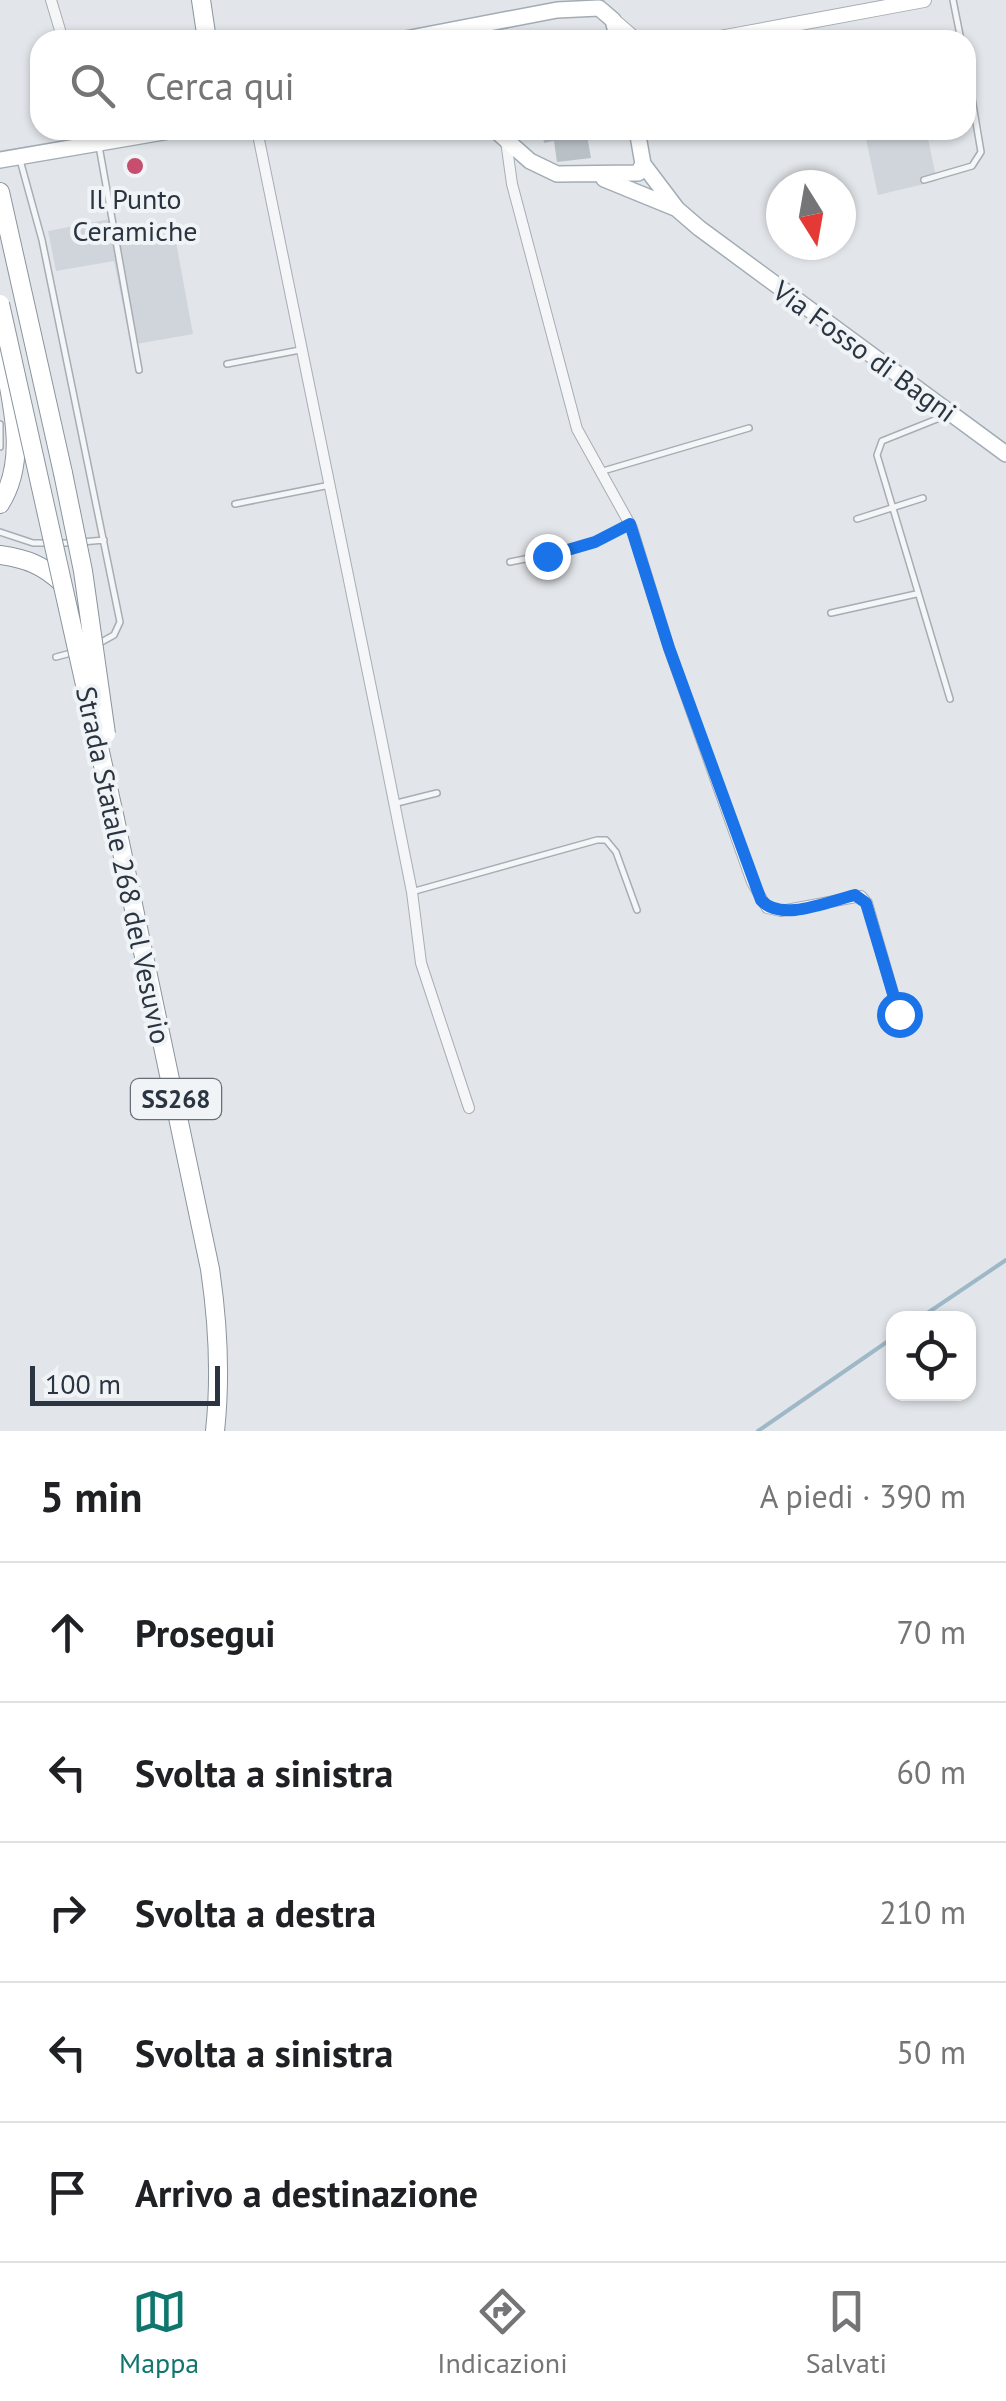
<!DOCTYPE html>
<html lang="it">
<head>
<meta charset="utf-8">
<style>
	:root { --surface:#fff; --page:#f2f2f2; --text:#202124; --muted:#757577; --line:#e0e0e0; --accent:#0f766e }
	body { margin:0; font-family:"PT Sans",sans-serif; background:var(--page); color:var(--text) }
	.controls { position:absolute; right:30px; bottom:30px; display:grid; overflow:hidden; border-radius:20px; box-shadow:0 2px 8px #0004 }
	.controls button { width:90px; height:90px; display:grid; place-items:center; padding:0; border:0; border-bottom:2px solid var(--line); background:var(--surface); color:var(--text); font:50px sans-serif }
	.compass { position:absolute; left:766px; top:170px; width:90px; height:90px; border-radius:50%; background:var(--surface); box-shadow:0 2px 8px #0004; rotate:169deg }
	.scale { position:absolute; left:30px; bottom:25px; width:190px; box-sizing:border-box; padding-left:10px; border:5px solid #2b3541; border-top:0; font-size:28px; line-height:35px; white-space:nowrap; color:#2b3541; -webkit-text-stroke:8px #f1f4f7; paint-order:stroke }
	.stop { position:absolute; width:30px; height:30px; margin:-22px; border:8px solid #1a73e8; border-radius:50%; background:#fff }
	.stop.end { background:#1a73e8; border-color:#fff; box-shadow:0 2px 10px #0008 }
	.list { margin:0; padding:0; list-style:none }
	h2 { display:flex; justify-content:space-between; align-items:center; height:130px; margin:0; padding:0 40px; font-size:42px }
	h2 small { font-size:32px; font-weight:400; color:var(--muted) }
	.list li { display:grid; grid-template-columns:65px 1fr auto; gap:30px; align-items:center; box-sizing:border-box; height:140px; padding:0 40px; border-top:2px solid var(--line) }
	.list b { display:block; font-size:38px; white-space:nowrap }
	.list em { font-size:32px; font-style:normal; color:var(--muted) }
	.icon { flex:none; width:55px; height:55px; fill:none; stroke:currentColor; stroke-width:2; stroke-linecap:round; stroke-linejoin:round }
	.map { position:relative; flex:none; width:1006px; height:1431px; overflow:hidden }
	.search { position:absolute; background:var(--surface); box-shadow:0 2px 8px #0004; left:30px; right:30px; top:30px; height:110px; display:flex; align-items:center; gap:25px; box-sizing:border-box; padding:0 35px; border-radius:30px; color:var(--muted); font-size:38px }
	.sheet { height:830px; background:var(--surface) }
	nav { display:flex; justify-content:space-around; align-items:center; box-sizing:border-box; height:140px; border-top:2px solid var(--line); background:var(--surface); font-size:28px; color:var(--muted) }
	nav a { display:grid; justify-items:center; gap:5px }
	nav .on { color:var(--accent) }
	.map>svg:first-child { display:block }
</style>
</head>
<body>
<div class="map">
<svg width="1006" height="1431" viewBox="0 0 1006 1431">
	<rect width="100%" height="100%" fill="#e2e6ea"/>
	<path fill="#d0d5db" d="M864,130H926L937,181L878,195Z
		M115,218L119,235L173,226L193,334L131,345L114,261L56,271L48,231Z"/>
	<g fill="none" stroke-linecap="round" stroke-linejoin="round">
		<path stroke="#9fb8c8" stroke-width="4" d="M920,1318L1006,1260
			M758,1431L894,1337"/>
	</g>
	<path fill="#b9c0c6" d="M542,130H586L591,158L557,162L554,141L544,143Z"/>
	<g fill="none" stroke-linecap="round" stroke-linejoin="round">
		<defs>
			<path id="service" d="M953,0L961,40
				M99,146L139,370
				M20,160L42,240L120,622L114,635L96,645
				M924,180L972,166L981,152L966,63
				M227,364L300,350
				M947,415L882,441L877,455L950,699
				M0,424V447
				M603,471L749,428
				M235,504L330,485
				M857,519L923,498
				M0,532L33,543H71
				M82,542L104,540
				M510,562L579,548L629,524
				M831,613L916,594
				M56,657L71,653
				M397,803L437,793
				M415,891L597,840H606L616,852L637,910"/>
			<path id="minor" d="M51,0L63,40
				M257,130L379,727L412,892L421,963L469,1108
				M506,141L512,184L577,429L632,528L669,648L752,882L767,908L781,911L861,896L867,903L899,1014"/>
			<path id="secondary" d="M613,20L636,40
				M709,40L924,0"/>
			<path id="primary" d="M400,40L557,10L599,8L613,20L618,40
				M495,130L530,161L557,174L638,173L643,164L637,130
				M0,160L175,130
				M643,164L677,209L699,228L1006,454
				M604,179L675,208"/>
			<path id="trunk" d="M201,0L207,40
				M0,192L63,473
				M0,339C8,391 31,456 0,504
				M0,555C27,559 43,565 62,583
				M115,819L210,1269C218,1323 221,1376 215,1431"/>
		</defs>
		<use href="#service" stroke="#a7adb4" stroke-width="8"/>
		<use href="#minor" stroke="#a7adb4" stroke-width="12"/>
		<use href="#secondary" stroke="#a7adb4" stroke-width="16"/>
		<use href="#primary" stroke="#a2acb5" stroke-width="18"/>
		<use href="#trunk" stroke="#8a959f" stroke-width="20"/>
		<use href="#service" stroke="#f4f6f8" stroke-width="5"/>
		<use href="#minor" stroke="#f4f6f8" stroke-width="10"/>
		<use href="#secondary" stroke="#fff" stroke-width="14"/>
		<use href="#primary" stroke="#fff" stroke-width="15"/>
		<use href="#trunk" stroke="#fff" stroke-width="18"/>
		<defs>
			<path id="trunk-bridge" d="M0,304L115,819
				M63,473L83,571L106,734"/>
		</defs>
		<use href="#trunk-bridge" stroke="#8a959f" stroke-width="20" stroke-linecap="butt"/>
		<use href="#trunk-bridge" stroke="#fff" stroke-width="18"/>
	</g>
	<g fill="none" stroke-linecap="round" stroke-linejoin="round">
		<path stroke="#1a73e8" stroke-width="12" d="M547,556L595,542L630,524L669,648L761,900C781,923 829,901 855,895L866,903L899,1014"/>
	</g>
	<circle fill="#c84e6f" stroke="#f1f4f7" stroke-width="4" cx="135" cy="166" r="10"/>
	<g text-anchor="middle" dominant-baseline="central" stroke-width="8" stroke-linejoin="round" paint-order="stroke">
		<rect fill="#f1f4f7" stroke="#666e78" stroke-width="2.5" x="131" y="1079" width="90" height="40" rx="8"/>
		<g font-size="25" font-weight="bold" fill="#2b3541">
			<text x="176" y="1099">SS268</text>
		</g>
		<g font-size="28" fill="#2b3541" stroke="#f1f4f7">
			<text x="135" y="198">Il Punto<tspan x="135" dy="32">Ceramiche</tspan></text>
		</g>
		<g font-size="28" fill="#2b3541" stroke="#f1f4f7">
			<text transform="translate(865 351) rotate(36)">Via Fosso di Bagni</text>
			<text transform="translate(124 865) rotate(78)">Strada Statale 268 del Vesuvio</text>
		</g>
	</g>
</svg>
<div class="controls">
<button><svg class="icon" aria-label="locate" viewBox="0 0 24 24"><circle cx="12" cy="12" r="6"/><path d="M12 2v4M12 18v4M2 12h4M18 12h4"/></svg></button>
</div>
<svg class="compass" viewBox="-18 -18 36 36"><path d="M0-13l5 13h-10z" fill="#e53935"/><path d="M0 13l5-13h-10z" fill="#757577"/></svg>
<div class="scale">100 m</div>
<div class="stop" style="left:899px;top:1014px"></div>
<div class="stop end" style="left:547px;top:556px"></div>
<div class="search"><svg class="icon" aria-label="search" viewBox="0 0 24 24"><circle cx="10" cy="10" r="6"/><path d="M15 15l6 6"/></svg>Cerca qui</div>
</div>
<section class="sheet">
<h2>5 min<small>A piedi · 390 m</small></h2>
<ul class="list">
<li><svg class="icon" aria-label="ahead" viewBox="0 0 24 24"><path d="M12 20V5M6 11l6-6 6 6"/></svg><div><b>Prosegui</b></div><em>70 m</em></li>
<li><svg class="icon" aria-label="left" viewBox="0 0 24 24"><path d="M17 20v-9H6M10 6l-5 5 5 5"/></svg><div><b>Svolta a sinistra</b></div><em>60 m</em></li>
<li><svg class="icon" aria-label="right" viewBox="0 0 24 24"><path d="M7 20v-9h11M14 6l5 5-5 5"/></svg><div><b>Svolta a destra</b></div><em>210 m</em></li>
<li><svg class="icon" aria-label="left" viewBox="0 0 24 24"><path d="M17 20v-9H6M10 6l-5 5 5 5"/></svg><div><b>Svolta a sinistra</b></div><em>50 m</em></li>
<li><svg class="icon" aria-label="arrive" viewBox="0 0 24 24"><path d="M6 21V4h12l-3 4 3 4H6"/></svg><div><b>Arrivo a destinazione</b></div></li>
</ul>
</section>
<nav>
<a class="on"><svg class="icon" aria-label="map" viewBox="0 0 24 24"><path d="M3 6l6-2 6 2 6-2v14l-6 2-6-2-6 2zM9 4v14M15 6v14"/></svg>Mappa</a>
<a><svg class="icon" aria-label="directions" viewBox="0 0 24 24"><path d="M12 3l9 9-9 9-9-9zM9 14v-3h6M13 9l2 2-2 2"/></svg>Indicazioni</a>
<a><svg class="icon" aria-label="saved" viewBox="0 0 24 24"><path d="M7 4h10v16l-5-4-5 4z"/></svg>Salvati</a>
</nav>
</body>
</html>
